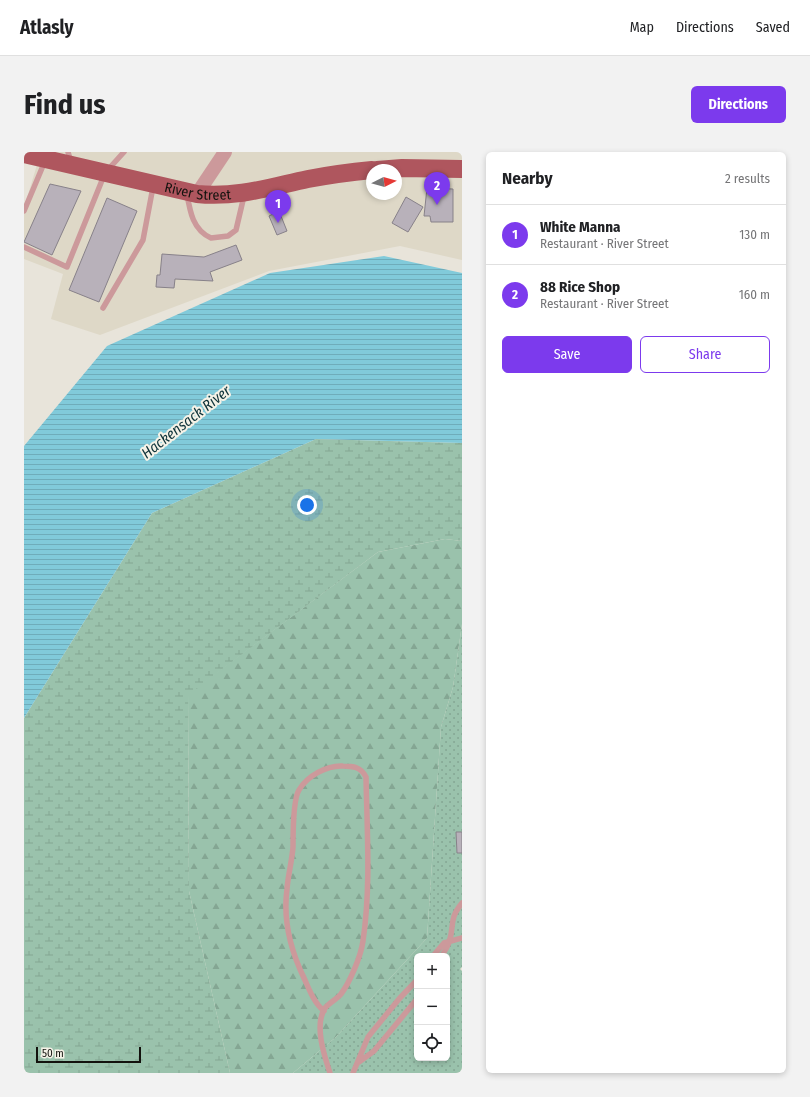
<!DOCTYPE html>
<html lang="en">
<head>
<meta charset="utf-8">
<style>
	:root { --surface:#fff; --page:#f2f2f2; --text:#202124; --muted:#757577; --line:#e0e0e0; --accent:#7c3aed }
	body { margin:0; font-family:"Fira Sans Condensed",sans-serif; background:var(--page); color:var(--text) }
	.controls { position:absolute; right:12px; bottom:12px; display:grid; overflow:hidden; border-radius:6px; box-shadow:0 2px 6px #0003 }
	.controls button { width:36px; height:36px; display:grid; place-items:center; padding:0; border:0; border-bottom:1px solid var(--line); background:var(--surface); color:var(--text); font:20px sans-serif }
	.compass { position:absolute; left:342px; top:12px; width:36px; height:36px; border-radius:50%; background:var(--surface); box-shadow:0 2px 6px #0003; rotate:84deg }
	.scale { position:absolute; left:12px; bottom:10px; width:105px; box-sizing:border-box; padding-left:4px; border:2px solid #13120e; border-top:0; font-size:11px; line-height:14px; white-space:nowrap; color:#13120e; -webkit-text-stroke:3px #f5f2e7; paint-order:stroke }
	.you { position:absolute; left:283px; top:353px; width:14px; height:14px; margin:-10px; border:3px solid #fff; border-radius:50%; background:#1a73e8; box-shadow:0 0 0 6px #1a73e833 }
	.badge { display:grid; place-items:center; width:26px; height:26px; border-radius:50%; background:var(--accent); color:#fff; font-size:13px; font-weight:700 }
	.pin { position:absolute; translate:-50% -33px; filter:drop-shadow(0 1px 2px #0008) }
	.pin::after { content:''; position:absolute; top:21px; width:14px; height:12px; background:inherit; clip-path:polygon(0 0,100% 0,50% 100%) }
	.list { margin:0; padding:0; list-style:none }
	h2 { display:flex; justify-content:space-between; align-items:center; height:52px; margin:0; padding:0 16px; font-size:17px }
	h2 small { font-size:13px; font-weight:400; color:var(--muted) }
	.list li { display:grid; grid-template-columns:26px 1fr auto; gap:12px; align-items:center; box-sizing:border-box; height:60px; padding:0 16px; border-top:1px solid var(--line) }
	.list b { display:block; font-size:15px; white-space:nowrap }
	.list p { margin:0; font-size:13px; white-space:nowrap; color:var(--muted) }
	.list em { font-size:13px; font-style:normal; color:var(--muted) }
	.actions { display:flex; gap:8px; padding:12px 16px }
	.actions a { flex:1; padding:9px 0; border:1px solid var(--accent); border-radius:6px; text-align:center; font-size:14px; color:var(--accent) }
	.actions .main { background:var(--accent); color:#fff }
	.icon { flex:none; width:22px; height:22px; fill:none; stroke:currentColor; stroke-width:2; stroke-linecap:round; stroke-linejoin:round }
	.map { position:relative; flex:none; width:438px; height:921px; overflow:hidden; border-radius:6px }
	header { display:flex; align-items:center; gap:24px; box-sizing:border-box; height:56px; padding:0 20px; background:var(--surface); border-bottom:1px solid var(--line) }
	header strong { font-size:19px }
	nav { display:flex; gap:22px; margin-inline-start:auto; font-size:14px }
	.intro { display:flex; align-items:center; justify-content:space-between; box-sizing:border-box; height:96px; padding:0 24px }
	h1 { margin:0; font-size:28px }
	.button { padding:10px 18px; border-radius:6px; background:var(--accent); color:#fff; font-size:14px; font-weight:700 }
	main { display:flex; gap:24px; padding:0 24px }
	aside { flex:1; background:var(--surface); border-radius:6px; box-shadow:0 2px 6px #0003 }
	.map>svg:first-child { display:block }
</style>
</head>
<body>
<header>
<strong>Atlasly</strong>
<nav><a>Map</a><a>Directions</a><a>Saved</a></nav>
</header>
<div class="intro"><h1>Find us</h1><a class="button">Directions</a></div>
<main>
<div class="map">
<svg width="438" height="921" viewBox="0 0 438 921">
	<defs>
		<pattern id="forest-firs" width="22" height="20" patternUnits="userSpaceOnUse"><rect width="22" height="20" fill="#9ac2ac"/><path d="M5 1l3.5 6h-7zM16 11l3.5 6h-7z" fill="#84a693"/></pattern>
		<pattern id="wetland-marsh" width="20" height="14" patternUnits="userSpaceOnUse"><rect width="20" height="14" fill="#9ac2ac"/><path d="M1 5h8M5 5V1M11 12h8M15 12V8" fill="none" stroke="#84a693"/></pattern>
		<pattern id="park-dots" width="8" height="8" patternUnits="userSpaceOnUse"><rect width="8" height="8" fill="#9ac2ac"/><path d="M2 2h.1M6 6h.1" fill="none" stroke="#84a693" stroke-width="1.8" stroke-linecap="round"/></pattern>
		<pattern id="water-rules" width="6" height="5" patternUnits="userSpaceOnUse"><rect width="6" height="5" fill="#81cada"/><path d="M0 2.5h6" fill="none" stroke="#6facba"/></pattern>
	</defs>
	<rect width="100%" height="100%" fill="#e8e4da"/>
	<path fill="#ded8c7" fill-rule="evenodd" d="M0,0H438V108L376,94L245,119L76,183L27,167L39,122L0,107V56L15,6ZM348,18H372V42H348Z"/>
	<path fill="url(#forest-firs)" d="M421,387L438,389V472L429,535L417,575L403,786L312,885L269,921H206L165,739L164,542L354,400Z"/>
	<path fill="url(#wetland-marsh)" d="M292,287L438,291V389L421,387L354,400L164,543L165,739L206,921H0V566L128,361Z"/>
	<path fill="url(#park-dots)" fill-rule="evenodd" d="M438,472V815L436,817L438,819V921H269L312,885L403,786L417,575L429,535ZM393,804H423V906H393Z"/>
	<path fill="url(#water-rules)" d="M360,104L438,121V291L292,287L128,361L0,566V294L83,194L246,121Z"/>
	<path fill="#b8b1ba" stroke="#878189" d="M26,32L57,39L28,103L0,90Z
		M403,36L429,37V70H407L406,64H400Z
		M382,45L399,55L384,80L368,71Z
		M83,46L113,59L75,150L45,138Z
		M255,59L263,79L253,83L245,64Z
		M212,93L218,108L186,120L189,129L151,127L150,136L132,135L133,123H136L138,102L180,105Z
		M432,680H438V701H433Z"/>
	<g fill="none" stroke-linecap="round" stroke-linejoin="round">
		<path stroke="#cc999b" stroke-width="5.5" d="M44,0L47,10
			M163,42C166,60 169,78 187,86L204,84L212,78L220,44
			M0,59L21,9
			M0,95L43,115L81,21L100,0
			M79,156L119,88L129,35
			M409,804L420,791L438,786
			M418,804C420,799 424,795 425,790C431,774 424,768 438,751
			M300,859C290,851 285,837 280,826C267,799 259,767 263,737C264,723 268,709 269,695C269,683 269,647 275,638C283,624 303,613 319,614C329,614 337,615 342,625C343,679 347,735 339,789C337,804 326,830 317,842C313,847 305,851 301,856C290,873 300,903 306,921
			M335,910L350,899L393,847
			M329,921L344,885L375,847L393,828"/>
		<path stroke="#cc999b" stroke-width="14" d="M173,42L201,0"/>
		<g stroke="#af565e" stroke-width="18">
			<path id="s1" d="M0,2L173,42C213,46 246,35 284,27C305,23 327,20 348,18"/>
			<path d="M353,18L378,16L438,17"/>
		</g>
	</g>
	<g text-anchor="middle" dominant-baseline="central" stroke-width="4" stroke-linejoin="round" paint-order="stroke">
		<g font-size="14" fill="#13120e" stroke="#f5f2e7">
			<text stroke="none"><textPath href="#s1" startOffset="178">River Street</textPath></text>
		</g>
		<g font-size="15" font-style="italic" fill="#0d3239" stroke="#f5f2e7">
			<text transform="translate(162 270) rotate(-38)">Hackensack River</text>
		</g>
	</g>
</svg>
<div class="controls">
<button>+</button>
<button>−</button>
<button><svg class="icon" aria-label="locate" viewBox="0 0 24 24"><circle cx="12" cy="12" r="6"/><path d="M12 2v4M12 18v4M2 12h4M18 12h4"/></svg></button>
</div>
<svg class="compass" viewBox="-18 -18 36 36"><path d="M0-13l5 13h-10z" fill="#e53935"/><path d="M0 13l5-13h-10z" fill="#757577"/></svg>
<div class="scale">50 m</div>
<div class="you"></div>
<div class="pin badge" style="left:254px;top:71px">1</div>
<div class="pin badge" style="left:413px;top:53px">2</div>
</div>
<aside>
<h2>Nearby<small>2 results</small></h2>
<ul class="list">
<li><span class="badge">1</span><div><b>White Manna</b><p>Restaurant · River Street</p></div><em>130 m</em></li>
<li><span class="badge">2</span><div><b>88 Rice Shop</b><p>Restaurant · River Street</p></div><em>160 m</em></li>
</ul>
<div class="actions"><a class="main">Save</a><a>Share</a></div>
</aside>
</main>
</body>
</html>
